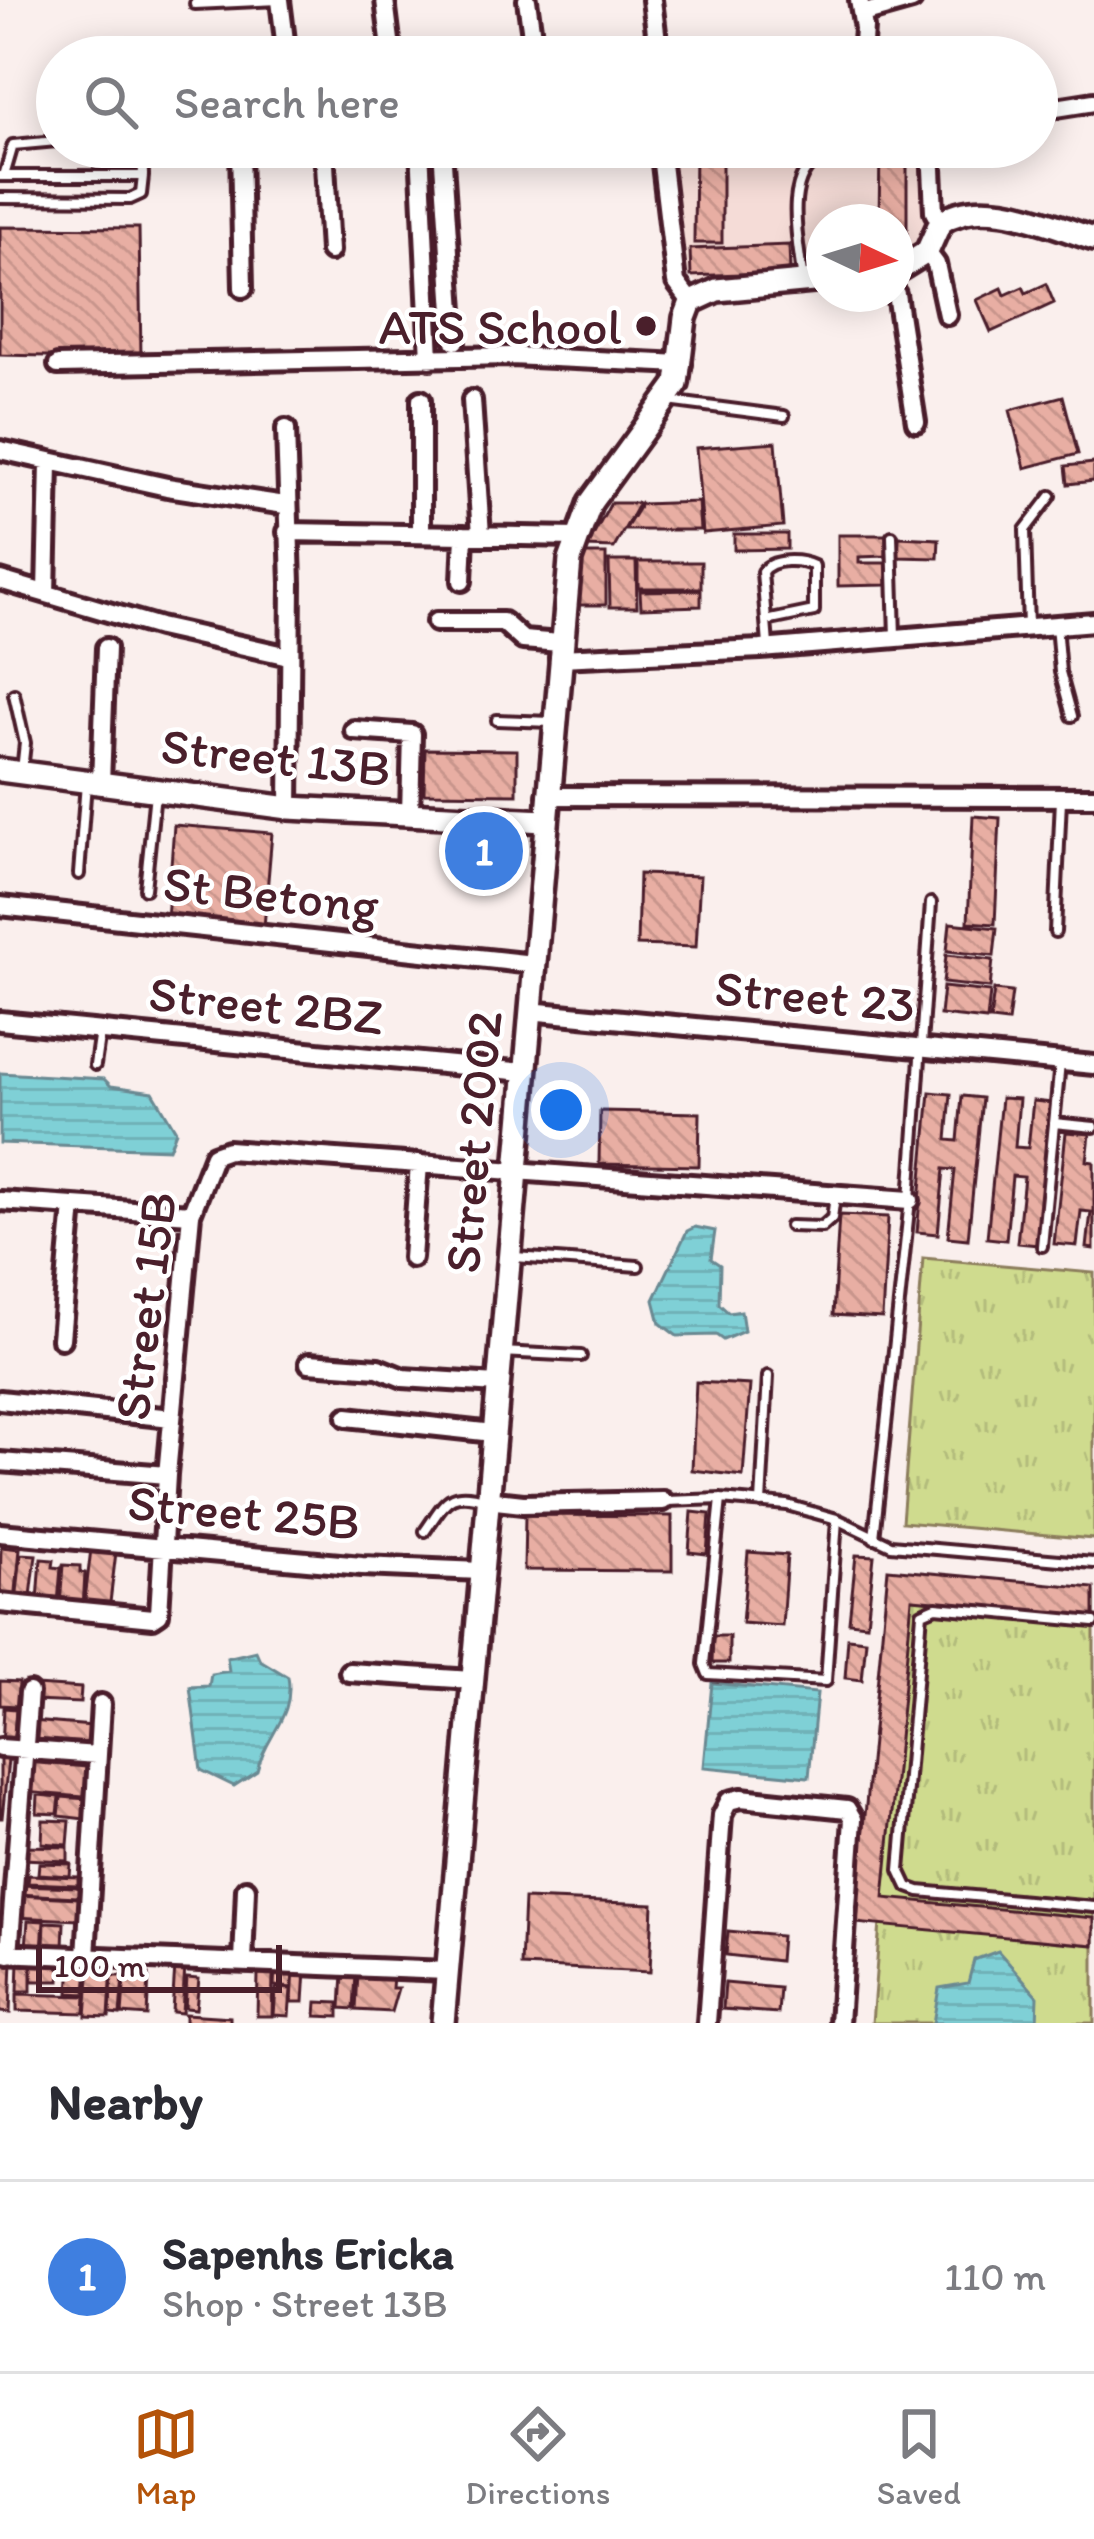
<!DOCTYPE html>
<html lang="en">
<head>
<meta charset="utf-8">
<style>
	:root { --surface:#fff; --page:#f7f7f7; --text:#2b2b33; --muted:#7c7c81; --line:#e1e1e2; --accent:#b45309 }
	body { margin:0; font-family:Itim,sans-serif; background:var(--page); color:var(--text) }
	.compass { position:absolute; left:806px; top:204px; width:108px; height:108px; border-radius:50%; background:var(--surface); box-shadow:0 6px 30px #0003; rotate:94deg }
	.scale { position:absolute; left:36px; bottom:30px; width:246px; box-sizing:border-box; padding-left:12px; border:6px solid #4a1f2b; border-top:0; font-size:33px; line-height:42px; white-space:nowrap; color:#4a1f2b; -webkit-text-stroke:9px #fff; paint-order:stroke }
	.you { position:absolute; left:561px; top:1110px; width:42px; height:42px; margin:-30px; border:9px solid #fff; border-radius:50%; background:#1a73e8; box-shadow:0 0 0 18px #1a73e833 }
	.badge { display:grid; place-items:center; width:78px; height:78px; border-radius:50%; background:var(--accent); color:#fff; font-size:39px; font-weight:700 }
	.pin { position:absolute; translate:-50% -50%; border:6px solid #fff; box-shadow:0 3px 12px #0006 }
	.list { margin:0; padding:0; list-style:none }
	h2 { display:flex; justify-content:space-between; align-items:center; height:156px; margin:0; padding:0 48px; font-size:51px }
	h2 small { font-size:39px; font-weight:400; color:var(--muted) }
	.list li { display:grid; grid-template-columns:78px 1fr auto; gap:36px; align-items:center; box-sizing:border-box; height:192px; padding:0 48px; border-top:3px solid var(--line) }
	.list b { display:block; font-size:45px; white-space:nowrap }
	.list p { margin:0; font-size:39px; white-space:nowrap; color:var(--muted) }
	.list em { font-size:39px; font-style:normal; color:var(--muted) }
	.icon { flex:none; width:66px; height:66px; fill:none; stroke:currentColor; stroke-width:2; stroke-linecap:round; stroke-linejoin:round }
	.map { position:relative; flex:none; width:1094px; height:2023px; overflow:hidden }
	.search { position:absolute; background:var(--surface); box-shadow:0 6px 30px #0003; left:36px; right:36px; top:36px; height:132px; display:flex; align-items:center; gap:30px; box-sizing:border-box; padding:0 42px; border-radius:66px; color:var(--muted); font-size:45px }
	.sheet { height:348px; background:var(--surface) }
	nav { display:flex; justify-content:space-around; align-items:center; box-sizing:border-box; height:168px; border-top:3px solid var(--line); background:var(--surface); font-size:33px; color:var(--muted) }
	nav a { display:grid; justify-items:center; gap:6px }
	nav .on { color:var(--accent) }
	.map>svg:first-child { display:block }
</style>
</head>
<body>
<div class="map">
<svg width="1094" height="2023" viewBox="0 0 1094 2023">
	<defs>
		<pattern id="grass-tufts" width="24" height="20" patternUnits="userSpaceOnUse" patternTransform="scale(3)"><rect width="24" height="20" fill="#cfdb8e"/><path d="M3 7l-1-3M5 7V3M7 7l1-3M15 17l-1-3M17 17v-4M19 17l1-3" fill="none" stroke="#b3bc7b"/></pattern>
		<pattern id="water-rules" width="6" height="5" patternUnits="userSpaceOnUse" patternTransform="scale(3)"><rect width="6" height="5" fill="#7fd0d6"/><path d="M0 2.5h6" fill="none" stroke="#6fb2b8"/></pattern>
		<pattern id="building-back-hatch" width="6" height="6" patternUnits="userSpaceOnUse" patternTransform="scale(3)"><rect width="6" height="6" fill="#e8aea3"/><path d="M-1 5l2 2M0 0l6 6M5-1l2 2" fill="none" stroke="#c8958c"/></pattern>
	</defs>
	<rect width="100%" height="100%" fill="#faefed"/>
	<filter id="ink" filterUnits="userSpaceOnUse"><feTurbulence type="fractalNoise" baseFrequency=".00833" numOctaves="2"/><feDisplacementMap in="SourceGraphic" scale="24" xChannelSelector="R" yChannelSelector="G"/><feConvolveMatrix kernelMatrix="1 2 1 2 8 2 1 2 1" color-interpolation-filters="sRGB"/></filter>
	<g filter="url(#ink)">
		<path fill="#f5dcd7" d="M671,147H924V247L896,261V222H824V269L697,283L686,273Z"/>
		<path fill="url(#grass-tufts)" stroke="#8c7d5c" stroke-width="3" d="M923,1258L1094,1273V1539L902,1522Z
			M908,1574L1094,1593V2023H872Z"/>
		<path fill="url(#water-rules)" stroke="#6a8992" stroke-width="3" d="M0,1073L104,1079L111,1086L153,1092L176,1131L169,1149L0,1143Z
			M695,1227L715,1231L711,1259L720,1265L719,1304L729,1313L741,1311L744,1331L723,1340L716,1335L677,1336L660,1323L654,1300L687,1231Z
			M256,1651L260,1660L288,1677C295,1717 266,1734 257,1771L234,1786L201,1770L190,1687L209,1686L211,1674L229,1671L227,1658Z
			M712,1683L817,1693L809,1777L704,1767Z
			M998,1951L1038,1996L1037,2023H933L939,1988L968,1983L974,1960Z"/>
		<path fill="url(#building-back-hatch)" stroke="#4a1f2b" stroke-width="3" d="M695,147H722V243H694Z
			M780,147H822V154L780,156Z
			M880,147H907V242H896V222H879Z
			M0,227L139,228L141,358L0,355Z
			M789,245L790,272L691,276L690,249Z
			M1046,284L1054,303L991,332L977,300L1002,288L1005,295L1023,287L1026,293Z
			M1063,396L1078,454L1025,468L1010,410Z
			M776,442L783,526L703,533L696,448Z
			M1094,463V481L1068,484L1066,466Z
			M698,502L700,530H625L641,504Z
			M611,503H639L614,548L587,547Z
			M734,534H787V549L734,550Z
			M838,535H886V556L859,557V563H887V585L838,586Z
			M899,537L939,539L938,558L898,557Z
			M578,554H606V605H578Z
			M609,561H636L637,607H610Z
			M638,562H701V588H638Z
			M701,590V606L641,608L640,591Z
			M425,749L517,750V794L424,793Z
			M973,816L1000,818L995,924L968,922Z
			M174,825L272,833L264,927L167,919Z
			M639,874L700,876L696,947L637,945Z
			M950,923L997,928L994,956L947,951Z
			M946,955L993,960L990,988L943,983Z
			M943,987L990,992L987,1020L940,1015Z
			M994,990L1012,992L1008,1022L990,1020Z
			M930,1092L951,1094L947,1140L958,1141L962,1096L982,1098L968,1239L948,1237L955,1170L944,1169L938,1234L917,1232Z
			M1001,1098L1019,1099L1015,1147L1028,1148L1033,1101L1053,1103L1039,1245L1017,1243L1024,1177L1012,1176L1006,1240L987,1238Z
			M600,1111L700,1113L699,1166L599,1164Z
			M1066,1132L1090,1134L1087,1161L1094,1162V1249L1087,1248L1091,1212L1081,1211L1077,1246L1054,1244Z
			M839,1215L888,1217L882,1318L833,1315Z
			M696,1382L750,1385L743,1476L692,1470Z
			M692,1512L710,1514L707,1554L689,1552Z
			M525,1515L672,1516V1571L524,1570Z
			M1,1547L20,1549L15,1602L0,1600Z
			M91,1549L116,1552L109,1611L84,1608Z
			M748,1552L787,1555L782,1626L742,1623Z
			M21,1554L36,1555L30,1604L16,1602Z
			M856,1555L874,1556L867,1624L849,1622Z
			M41,1559L54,1560L53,1567L61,1568L58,1603L38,1601Z
			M63,1565L80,1566V1572L85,1573L83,1608L60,1606Z
			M888,1569L1094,1588V1616L912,1599L884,1898L1094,1918V1945L855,1923Z
			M713,1636H729V1663H712Z
			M848,1638L866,1640L862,1680L845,1678Z
			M0,1681L19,1682L18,1706L0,1705Z
			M35,1685L81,1688L80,1703L34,1701Z
			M4,1708L16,1709L13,1747L2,1746Z
			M31,1721L92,1726L91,1749L29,1744Z
			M0,1759L8,1760L2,1818H0Z
			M26,1762L87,1767L84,1797L23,1792Z
			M38,1795L60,1797L58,1814L37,1813Z
			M61,1797L87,1799L85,1819L59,1816Z
			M43,1820L70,1821L68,1845L42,1843Z
			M23,1846L68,1847V1861L22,1859Z
			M39,1863L71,1864L70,1876L38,1874Z
			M29,1875L78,1877V1885L28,1883Z
			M18,1885L78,1887V1897L17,1894Z
			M15,1895L79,1898L78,1920L14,1917Z
			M524,1899L653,1904L650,1972L521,1966Z
			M28,1920L44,1921L42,1949L26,1948Z
			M45,1922L64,1923L63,1947H44Z
			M728,1931L781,1936L779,1961L726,1955Z
			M0,1960H12L10,2013L0,2012Z
			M19,1961H31V1991H18Z
			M71,1963L88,1965L86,1994L69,1993Z
			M32,1964H60V1981H32Z
			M90,1965L112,1966L109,2017L86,2016Z
			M175,1966H185L182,2013L172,2012Z
			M275,1968L293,1969L292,1988L274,1986Z
			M294,1969L306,1970L304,2002H292Z
			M343,1973H356L354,2009L341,2008Z
			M125,1974L149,1975L147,2016L122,2014Z
			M358,1974L393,1976L392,1988H398L391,2012L356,2010Z
			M258,1975L273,1976L272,2016H257Z
			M112,1976H123L120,2015L110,2014Z
			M187,1978L199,1979L196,2009L185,2008Z
			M725,1983L780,1988L778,2013L723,2009Z
			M276,1988L291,1989L289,2016L274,2015Z
			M17,1994L86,1996L85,2013L17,2011Z
			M317,2002L339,2003V2017L316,2016Z
			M185,2014L230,2017V2023H185Z"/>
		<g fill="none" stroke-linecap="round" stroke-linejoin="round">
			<defs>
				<path id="service" d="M195,4L279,0
					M195,52L196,57
					M142,147L143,175
					M0,176H143L141,194L130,199L0,198
					M4,176L13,145L57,141
					M803,282C799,244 781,177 821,157C835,150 854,150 869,148
					M668,401L784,416
					M892,536L895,637
					M766,621L814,611V566C799,559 772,558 762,572L768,645
					M1056,625L1060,672L1072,716
					M1028,627L1025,530L1051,496
					M14,694L25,743L22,771
					M497,720L552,722
					M79,874L86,783
					M145,889L155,793
					M1055,932L1061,799
					M95,1065L100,1031
					M1054,1123L1094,1127
					M790,1226L822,1227L832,1218L835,1196
					M1042,1246L1060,1063
					M515,1257L638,1266
					M501,1352L581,1356
					M721,1499L704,1664L708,1674L826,1681L837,1519
					M667,1501L721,1499L787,1505L837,1519L891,1545L1094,1563
					M761,1503L768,1376
					M425,1531C446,1501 448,1488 487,1500
					M874,1538L910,1200L931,903
					M1094,1622L936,1607L922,1613L900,1870L908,1887L919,1891L1094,1907"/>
				<path id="minor" d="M280,0L287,57
					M385,0L392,57
					M527,0L535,57
					M652,0L659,57
					M859,0L864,28L862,57
					M862,14L912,0
					M1037,111L1094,102
					M240,147L243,288
					M324,147L330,251
					M420,147L430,359
					M442,147L455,341
					M660,147L676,282L691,302
					M931,147L934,212L940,223
					M927,252L936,264L947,315
					M896,294L916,422
					M58,365L511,356L682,364
					M472,400L481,535
					M286,429L291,583L289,808
					M0,450L167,487L285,505
					M287,532L576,537
					M421,533V400
					M0,580L159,627L289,656
					M462,581L464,535
					M46,593L49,464
					M436,622H503L523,640L560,643
					M559,658L761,649L1094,622
					M354,730L412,734L410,815
					M101,783L106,648
					M547,796L1094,797
					M0,906L533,964
					M529,1011L1094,1065
					M0,1021L524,1072
					M0,1201L191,1214
					M412,1258L419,1164
					M61,1339L73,1206
					M309,1363L378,1368L403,1378L497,1384
					M0,1400L172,1418
					M347,1417L493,1433
					M0,1462L167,1475
					M487,1500L523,1504L663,1501
					M0,1533L362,1566L481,1571
					M0,1603L153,1618L159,1614L167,1475L191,1214L214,1155L228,1150L910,1200
					M349,1672L472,1680
					M0,1748L97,1755
					M0,1953L447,1971
					M9,1954L29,1692
					M86,1956L101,1704
					M243,1962L246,1889
					M707,2023L722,1815L729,1801L741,1798L847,1809L853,1819L839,2023"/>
				<path id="tertiary" d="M896,271L927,252L940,223C981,192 1050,225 1094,239
					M0,770L289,808L545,821
					M443,2023L570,560L591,502L677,384L685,318L691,302L717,290L824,280"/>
			</defs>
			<use href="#service" stroke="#4a1f2b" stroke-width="16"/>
			<use href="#minor" stroke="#4a1f2b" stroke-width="26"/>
			<use href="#tertiary" stroke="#4a1f2b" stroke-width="30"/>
			<use href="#service" stroke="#fff" stroke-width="8"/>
			<use href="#minor" stroke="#fff" stroke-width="16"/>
			<use href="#tertiary" stroke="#fff" stroke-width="21"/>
		</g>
	</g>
	<circle fill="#4a1f2b" stroke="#fff" stroke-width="4.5" cx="646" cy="326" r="12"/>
	<g text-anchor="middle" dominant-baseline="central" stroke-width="9" stroke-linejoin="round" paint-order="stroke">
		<g font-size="51" fill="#4a1f2b" stroke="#fff" text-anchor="end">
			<text x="622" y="326">ATS School</text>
		</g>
		<g font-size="51" fill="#4a1f2b" stroke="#fff">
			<text transform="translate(276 757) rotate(6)">Street 13B</text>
			<text transform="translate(271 894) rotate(6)">St Betong</text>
			<text transform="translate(815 996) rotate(5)">Street 23</text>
			<text transform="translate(266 1005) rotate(6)">Street 2BZ</text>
			<text transform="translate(473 1142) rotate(-85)">Street 2002</text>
			<text transform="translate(145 1306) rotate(-83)">Street 15B</text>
			<text transform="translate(244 1512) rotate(5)">Street 25B</text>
		</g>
	</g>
</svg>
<svg class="compass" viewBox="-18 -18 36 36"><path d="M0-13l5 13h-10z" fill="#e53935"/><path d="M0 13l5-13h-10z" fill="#7c7c81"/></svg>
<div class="scale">100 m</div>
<div class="you"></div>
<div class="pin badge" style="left:484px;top:851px;background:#3f7fe0">1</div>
<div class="search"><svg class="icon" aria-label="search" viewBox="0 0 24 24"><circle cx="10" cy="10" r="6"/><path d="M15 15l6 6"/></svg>Search here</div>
</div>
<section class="sheet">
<h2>Nearby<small></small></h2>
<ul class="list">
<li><span class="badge" style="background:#3f7fe0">1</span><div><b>Sapenhs Ericka</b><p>Shop · Street 13B</p></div><em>110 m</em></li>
</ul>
</section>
<nav>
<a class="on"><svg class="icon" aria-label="map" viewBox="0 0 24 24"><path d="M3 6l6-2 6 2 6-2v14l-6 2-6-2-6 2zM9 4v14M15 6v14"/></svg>Map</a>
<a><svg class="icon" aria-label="directions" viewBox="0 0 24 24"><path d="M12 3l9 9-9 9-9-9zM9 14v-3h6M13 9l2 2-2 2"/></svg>Directions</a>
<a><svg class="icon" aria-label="saved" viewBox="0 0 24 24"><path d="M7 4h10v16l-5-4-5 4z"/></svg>Saved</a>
</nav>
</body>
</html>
